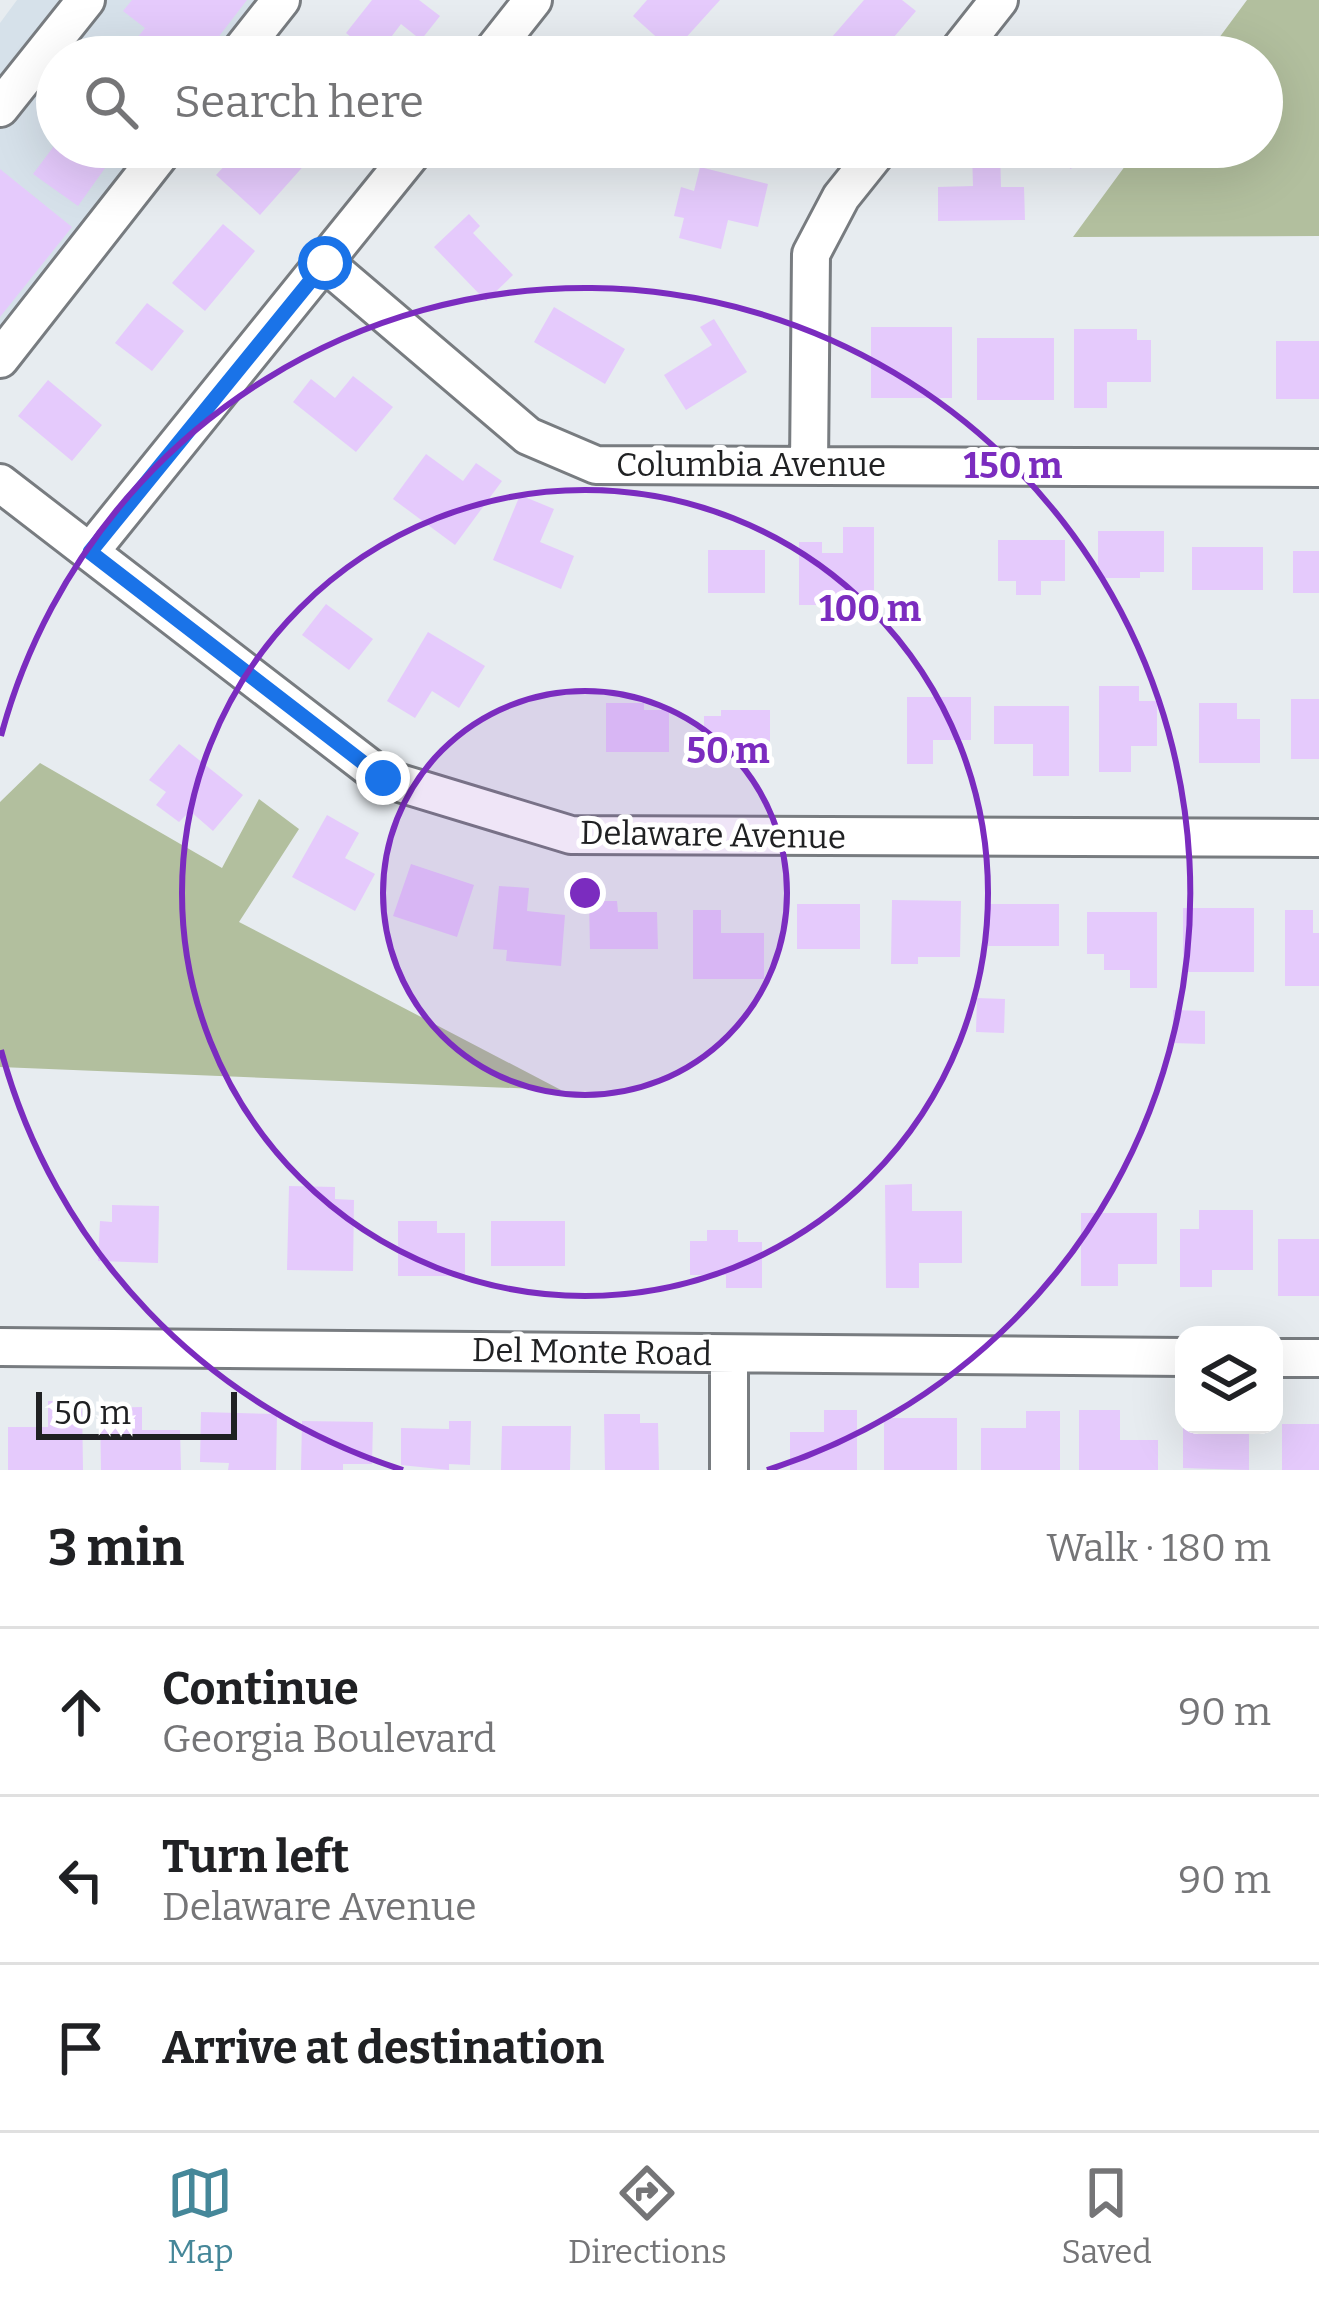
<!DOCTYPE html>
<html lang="en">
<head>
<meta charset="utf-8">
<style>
	:root { --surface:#fff; --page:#f6f6f6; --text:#202124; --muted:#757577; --line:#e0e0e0; --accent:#458799 }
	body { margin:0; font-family:Bitter,serif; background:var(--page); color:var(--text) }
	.controls { position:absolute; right:36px; bottom:36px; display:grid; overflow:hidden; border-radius:24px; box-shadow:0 12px 48px #0002 }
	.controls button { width:108px; height:108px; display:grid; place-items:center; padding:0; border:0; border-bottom:3px solid var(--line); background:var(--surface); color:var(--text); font:60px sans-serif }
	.scale { position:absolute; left:36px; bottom:30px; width:201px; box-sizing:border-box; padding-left:12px; border:6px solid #202123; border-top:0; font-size:33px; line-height:42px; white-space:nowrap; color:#202123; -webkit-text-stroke:9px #fff; paint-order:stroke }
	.stop { position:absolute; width:36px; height:36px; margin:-27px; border:9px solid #1a73e8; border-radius:50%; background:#fff }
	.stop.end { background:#1a73e8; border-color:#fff; box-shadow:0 3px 12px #0008 }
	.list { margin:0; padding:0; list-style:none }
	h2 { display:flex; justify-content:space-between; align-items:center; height:156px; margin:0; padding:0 48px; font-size:51px }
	h2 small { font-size:39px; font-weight:400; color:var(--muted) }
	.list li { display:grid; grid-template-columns:78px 1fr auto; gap:36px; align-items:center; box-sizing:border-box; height:168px; padding:0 48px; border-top:3px solid var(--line) }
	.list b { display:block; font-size:45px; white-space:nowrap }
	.list p { margin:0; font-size:39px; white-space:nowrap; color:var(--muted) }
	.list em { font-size:39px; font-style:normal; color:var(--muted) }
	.icon { flex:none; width:66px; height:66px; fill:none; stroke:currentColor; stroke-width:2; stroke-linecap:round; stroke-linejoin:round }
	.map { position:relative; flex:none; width:1319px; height:1470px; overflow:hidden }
	.search { position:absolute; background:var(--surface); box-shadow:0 12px 48px #0002; left:36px; right:36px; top:36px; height:132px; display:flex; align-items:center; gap:30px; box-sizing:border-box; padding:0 42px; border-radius:66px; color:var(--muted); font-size:45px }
	.sheet { height:660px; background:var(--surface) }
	nav { display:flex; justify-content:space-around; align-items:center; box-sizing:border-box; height:168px; border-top:3px solid var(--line); background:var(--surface); font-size:33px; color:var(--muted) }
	nav a { display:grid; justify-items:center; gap:6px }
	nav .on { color:var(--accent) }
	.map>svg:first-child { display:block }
</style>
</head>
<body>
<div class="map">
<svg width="1319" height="1470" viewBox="0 0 1319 1470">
	<rect width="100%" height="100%" fill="#e7ecf0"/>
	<path fill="#d6e1ea" d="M17,0H272L228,57H57V147H158L0,349V23Z"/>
	<path fill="#b2bf9e" d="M1247,0H1319V236L1073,237L1139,147H1262V57H1205Z
		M40,763L222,868L259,799L299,829L239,922L561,1090L0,1067V802Z"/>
	<path fill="#e5cafc" d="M132,0H247L203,57H122L145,28L123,11Z
		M372,0H419L440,16L421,40L401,24L376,57L346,33Z
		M647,0H720L673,52L633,16Z
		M864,0H902L916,11L877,57H856L832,37Z
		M57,142V147H120L78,206L33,174Z
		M242,147H289L307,162L260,215L216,175Z
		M1036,147H1085L1071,169Z
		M1000,150L1001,187H1024L1025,220L938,221V187L973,186L972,151Z
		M700,167L768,184L758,227L728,220L721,249L679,238L684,218L674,216L681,187L694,191Z
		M0,169L72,227L0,317Z
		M469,214L480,226L473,233L513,275L486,301L434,247Z
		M223,224L255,251L205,311L172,283Z
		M147,303L184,331L152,371L115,343Z
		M554,307L625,349L605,384L534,342Z
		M714,319L747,372L686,410L664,375L712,345L700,327Z
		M871,327H952V398H871Z
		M1074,329H1137V340H1151V382H1107V408H1074Z
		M977,338H1054V400H977Z
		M1276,341H1319V399H1276Z
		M353,376L393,407L356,452L293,402L311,379L335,398Z
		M48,380L102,425L72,461L18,416Z
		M426,454L463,481L476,463L502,481L455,545L393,499Z
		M520,495L554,509L540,542L574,556L561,589L493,560Z
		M843,527H874V605H799V542H822V553H843Z
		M1098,531H1164V572H1140V578H1098Z
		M998,540H1065V581H1041V595H1016V581H998Z
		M1192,547H1263V590H1192Z
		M708,550H765V593H708Z
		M1293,551H1319V593H1293Z
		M326,604L373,639L349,670L302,635Z
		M428,632L485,666L459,708L432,691L415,718L387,701Z
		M1099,686H1139V701H1157V746H1131V772H1099Z
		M907,697H971V740H933V764H907Z
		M1291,699H1319V759H1291Z
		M606,703H644V710H669V752H606Z
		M1199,703H1237V719H1260V763H1199Z
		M994,706H1069V776H1033V744H994Z
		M721,710H770V758H704V716H721Z
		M179,744L243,795L213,831L190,811L179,822L156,805L166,792L149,780Z
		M327,815L359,833L345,858L375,874L355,911L292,877Z
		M411,864L474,885L457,937L393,916Z
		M499,886L529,888L527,911L565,915L561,966L506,961L507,950L493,949Z
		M892,900L961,901L960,957H918V964H891Z
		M589,901H617L618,912H657L658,949H590Z
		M797,904H860V949H797Z
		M988,904H1059V946H988Z
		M1183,908H1254V972H1183Z
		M693,910H721V933H764V979H693Z
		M1285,910H1313V933H1319V986H1285Z
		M1087,912H1157V988H1130V970H1104V954H1087Z
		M977,998L1005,999L1004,1033L976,1032Z
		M1173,1010L1205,1011V1044L1173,1043Z
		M912,1184V1211H962V1263H919V1288H886L885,1185Z
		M289,1186L335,1187V1199L354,1200L353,1271L287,1270Z
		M112,1205L159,1206L158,1263L98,1261L100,1221L112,1222Z
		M1199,1210H1253V1270H1212V1287H1180V1229H1199Z
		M1081,1213H1157V1264H1118V1286H1081Z
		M398,1221H437V1233H465V1276H398Z
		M491,1221H565V1266H491Z
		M707,1230H738V1242H762V1288H726V1275H690V1241H707Z
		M1278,1239H1319V1296H1278Z
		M48,1401H82L83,1470H8V1427H48Z
		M142,1407V1430H180L181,1470H101L100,1408Z
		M824,1410H857V1470H790V1432H824Z
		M1079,1410H1120V1440H1158V1470H1079Z
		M1026,1411H1060V1470H981V1428H1026Z
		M201,1412L277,1414L276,1470H228L229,1463L200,1462Z
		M604,1414H640V1423H658L659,1470H605Z
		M884,1418H957V1470H884Z
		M302,1421L373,1422L372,1464H343V1470H301Z
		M449,1421H471L470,1465L449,1464V1470L401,1465V1428L449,1429Z
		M1282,1424H1319V1470H1282Z
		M1183,1425H1249V1470L1183,1468Z
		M502,1426H571L570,1470H501Z"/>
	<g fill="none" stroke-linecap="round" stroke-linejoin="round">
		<defs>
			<path id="minor" d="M236,57L281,0
				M488,57L533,0
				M954,57L999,0
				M0,108L86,0
				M325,263L528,436L596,465L1319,468
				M0,359L166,147
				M809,465L811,254L841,197L881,147
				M0,483L383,778L571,835L1319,838
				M90,552L417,147
				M0,1347L1184,1357
				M1274,1358H1319
				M729,1470V1354"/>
		</defs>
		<use href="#minor" stroke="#787c80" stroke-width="42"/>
		<use href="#minor" stroke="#fff" stroke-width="36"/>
	</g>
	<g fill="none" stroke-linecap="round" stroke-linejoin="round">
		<path stroke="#1a73e8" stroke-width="15" d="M325,263L90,552L383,778"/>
	</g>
	<circle cx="585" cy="893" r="202" fill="#7b2cbf" fill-opacity=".12"/>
	<g fill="none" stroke="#7b2cbf" stroke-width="6">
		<circle cx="585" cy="893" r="202"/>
		<circle cx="585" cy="893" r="403"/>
		<path d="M403 1470A605 605 0 0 1 1 1050M1 736A605 605 0 1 1 767 1470"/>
	</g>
	<g text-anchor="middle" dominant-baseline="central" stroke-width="10" stroke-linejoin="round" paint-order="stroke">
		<g font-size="33" fill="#202123" stroke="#fff">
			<text x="751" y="465">Columbia Avenue</text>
			<text transform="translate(713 835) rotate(1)">Delaware Avenue</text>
			<text transform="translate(592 1352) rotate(1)">Del Monte Road</text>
		</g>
	</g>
	<circle cx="585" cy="893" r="18" fill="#7b2cbf" stroke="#fff" stroke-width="6"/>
	<g font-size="36" text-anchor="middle" font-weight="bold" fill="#7b2cbf" stroke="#fff" stroke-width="10" stroke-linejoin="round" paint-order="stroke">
		<text x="1013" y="478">150 m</text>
		<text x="870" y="621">100 m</text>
		<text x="728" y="763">50 m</text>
	</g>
</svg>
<div class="controls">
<button><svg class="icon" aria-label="layers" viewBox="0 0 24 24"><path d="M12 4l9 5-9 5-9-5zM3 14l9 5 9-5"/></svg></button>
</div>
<div class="scale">50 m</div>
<div class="stop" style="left:325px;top:263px"></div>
<div class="stop end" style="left:383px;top:778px"></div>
<div class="search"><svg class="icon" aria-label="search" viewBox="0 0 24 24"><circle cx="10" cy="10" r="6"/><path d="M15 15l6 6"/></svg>Search here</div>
</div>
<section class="sheet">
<h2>3 min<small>Walk · 180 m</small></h2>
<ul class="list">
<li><svg class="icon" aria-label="ahead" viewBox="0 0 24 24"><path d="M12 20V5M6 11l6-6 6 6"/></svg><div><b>Continue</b><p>Georgia Boulevard</p></div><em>90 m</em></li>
<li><svg class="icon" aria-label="left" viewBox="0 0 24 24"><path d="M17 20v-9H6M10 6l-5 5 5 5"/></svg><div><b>Turn left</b><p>Delaware Avenue</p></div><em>90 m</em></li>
<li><svg class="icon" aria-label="arrive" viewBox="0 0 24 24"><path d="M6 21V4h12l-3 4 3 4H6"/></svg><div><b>Arrive at destination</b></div></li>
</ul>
</section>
<nav>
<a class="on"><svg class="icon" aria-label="map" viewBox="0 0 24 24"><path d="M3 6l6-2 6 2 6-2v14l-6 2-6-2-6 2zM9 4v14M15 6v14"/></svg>Map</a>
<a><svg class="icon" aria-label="directions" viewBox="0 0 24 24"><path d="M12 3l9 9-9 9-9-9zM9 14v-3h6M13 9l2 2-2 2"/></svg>Directions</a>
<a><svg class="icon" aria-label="saved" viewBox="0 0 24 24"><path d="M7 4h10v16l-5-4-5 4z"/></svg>Saved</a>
</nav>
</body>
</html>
